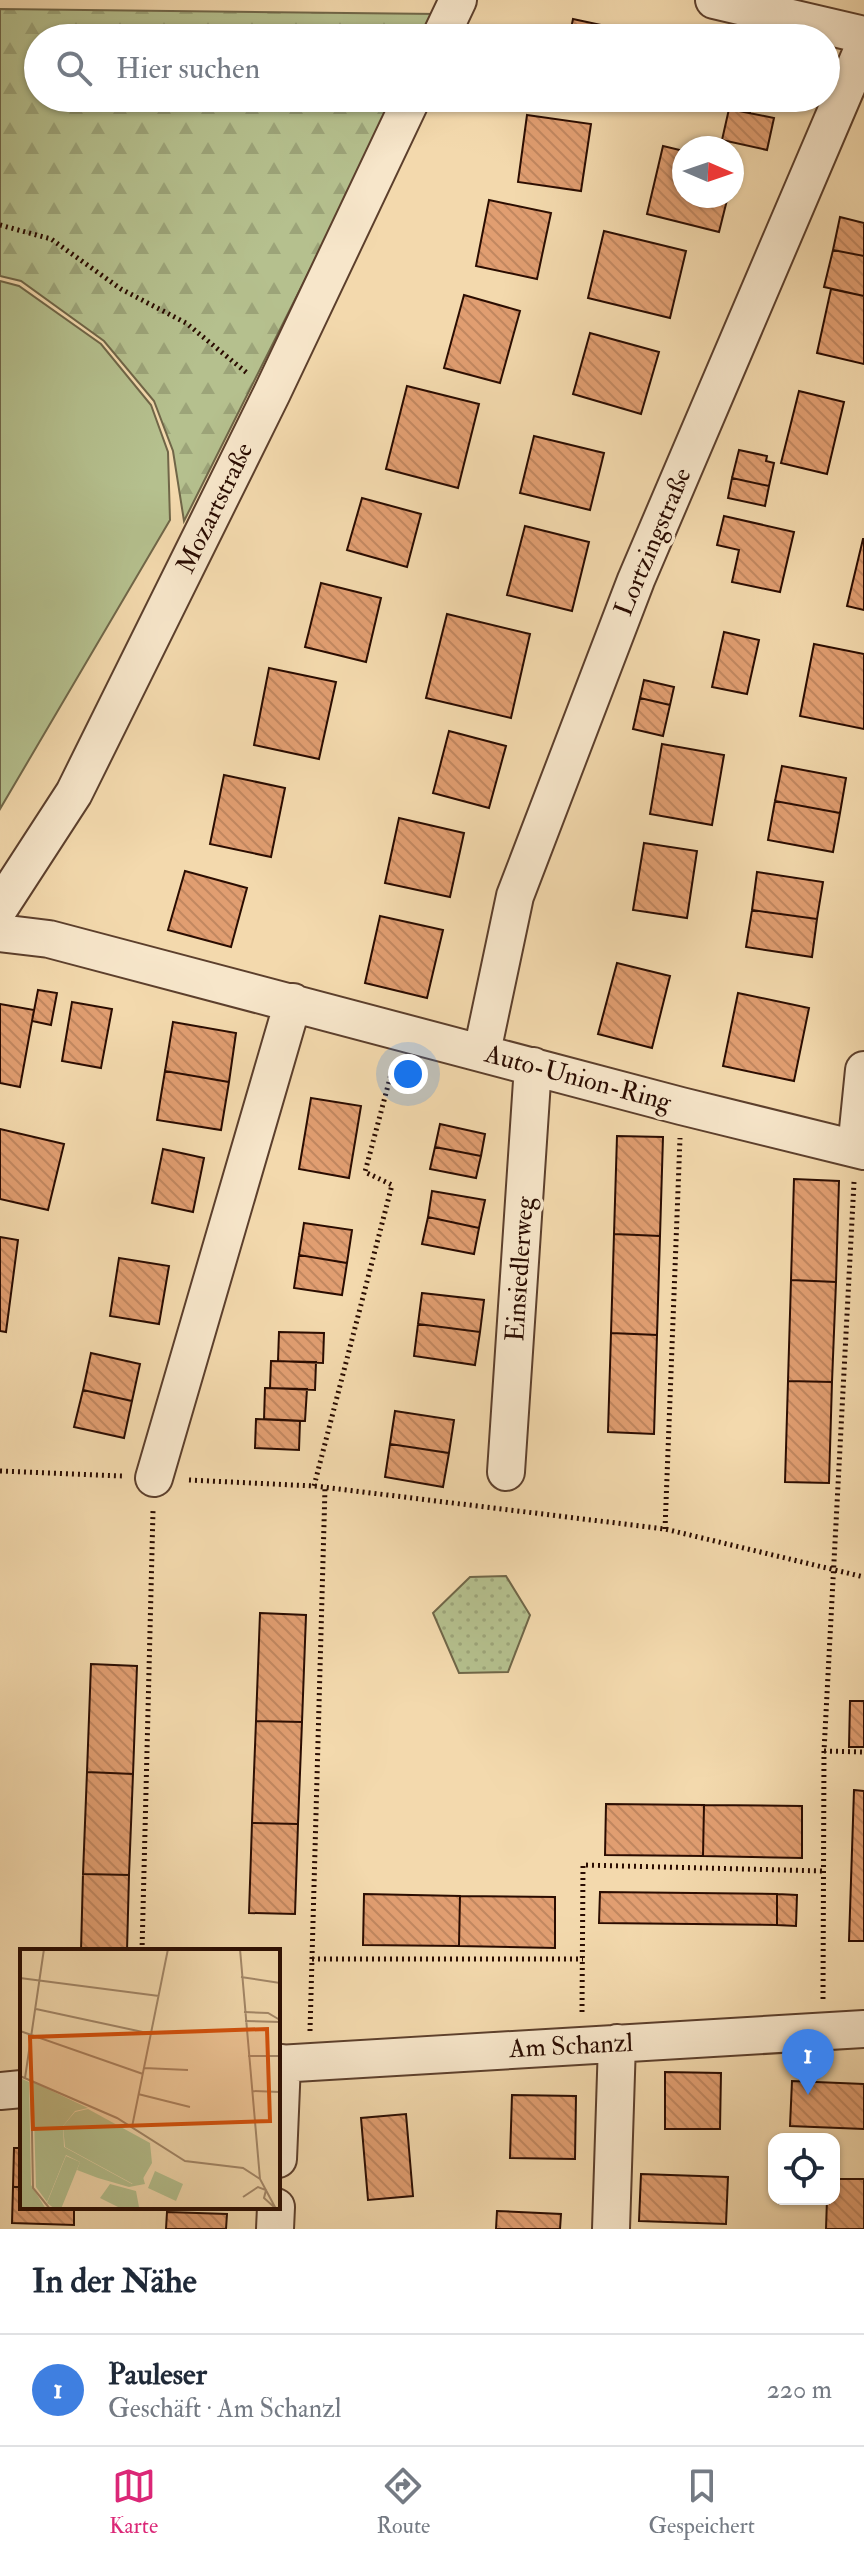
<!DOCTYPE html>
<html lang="de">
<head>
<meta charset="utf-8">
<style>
	:root { --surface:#fff; --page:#f2f2f3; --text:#1f2937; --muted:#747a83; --line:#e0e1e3; --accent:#db2777 }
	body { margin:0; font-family:"IM FELL Double Pica",serif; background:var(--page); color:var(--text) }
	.controls { position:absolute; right:24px; bottom:24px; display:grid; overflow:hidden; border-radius:16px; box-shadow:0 2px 6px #0004 }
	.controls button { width:72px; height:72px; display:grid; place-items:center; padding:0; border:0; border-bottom:2px solid var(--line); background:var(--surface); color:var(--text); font:40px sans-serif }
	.compass { position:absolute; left:672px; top:136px; width:72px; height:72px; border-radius:50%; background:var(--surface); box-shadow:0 2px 6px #0004; rotate:92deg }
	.you { position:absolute; left:408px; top:1074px; width:28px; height:28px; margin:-20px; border:6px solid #fff; border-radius:50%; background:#1a73e8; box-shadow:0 0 0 12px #1a73e833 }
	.badge { display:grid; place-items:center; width:52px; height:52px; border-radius:50%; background:var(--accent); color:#fff; font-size:26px; font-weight:700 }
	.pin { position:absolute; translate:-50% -66px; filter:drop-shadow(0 2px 4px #0008) }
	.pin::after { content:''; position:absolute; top:42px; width:28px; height:24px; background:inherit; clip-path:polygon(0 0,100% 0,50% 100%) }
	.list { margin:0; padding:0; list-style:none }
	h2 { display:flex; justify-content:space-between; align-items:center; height:104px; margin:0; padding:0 32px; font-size:34px }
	h2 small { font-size:26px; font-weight:400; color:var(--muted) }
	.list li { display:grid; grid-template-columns:52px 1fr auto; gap:24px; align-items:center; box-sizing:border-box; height:112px; padding:0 32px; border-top:2px solid var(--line) }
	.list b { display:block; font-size:30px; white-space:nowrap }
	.list p { margin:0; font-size:26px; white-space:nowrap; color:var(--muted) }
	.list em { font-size:26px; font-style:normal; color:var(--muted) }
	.icon { flex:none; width:44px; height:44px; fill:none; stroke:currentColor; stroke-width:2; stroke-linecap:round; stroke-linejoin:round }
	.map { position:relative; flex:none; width:864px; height:2229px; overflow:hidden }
	.search { position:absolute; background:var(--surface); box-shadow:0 2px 6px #0004; left:24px; right:24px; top:24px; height:88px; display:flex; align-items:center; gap:20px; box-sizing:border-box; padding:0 28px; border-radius:44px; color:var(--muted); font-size:30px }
	.sheet { height:216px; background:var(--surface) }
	nav { display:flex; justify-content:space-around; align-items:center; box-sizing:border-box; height:112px; border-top:2px solid var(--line); background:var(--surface); font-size:22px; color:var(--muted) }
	nav a { display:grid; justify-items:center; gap:4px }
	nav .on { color:var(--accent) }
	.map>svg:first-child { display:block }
</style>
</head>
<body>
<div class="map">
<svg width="864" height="2229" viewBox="0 0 864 2229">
	<defs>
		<pattern id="grass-dots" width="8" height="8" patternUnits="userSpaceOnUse" patternTransform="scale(2)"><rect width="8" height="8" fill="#b5c08e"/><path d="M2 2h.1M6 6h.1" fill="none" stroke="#9ca479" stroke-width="1.8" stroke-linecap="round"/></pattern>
		<pattern id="forest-firs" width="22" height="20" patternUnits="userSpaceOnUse" patternTransform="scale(2)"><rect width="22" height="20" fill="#b5c08e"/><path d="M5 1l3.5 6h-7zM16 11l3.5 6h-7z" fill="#9ca479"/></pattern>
		<pattern id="building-back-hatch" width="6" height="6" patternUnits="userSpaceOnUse" patternTransform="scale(2)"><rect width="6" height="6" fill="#e19e71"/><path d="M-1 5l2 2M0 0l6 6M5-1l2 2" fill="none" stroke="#c18760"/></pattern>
	</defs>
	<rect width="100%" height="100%" fill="#f3d9ad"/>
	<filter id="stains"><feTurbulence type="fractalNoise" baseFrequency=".0025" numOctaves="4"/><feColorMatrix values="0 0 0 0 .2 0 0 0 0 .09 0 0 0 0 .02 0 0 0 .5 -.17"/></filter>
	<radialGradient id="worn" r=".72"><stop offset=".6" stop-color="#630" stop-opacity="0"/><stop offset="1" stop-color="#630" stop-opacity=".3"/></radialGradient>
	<path fill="url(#grass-dots)" stroke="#706648" stroke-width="2" d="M506,1576L530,1615L508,1672L459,1673L433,1613L470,1577Z"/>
	<path fill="url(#forest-firs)" stroke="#706648" stroke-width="2" d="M0,9L438,14L426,38H38V98H396L184,521L173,451L154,401L104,341L21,281L0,276Z"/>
	<path fill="#b5c08e" stroke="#706648" stroke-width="2" d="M0,281L19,286L101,344L151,405L168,452L170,520L0,809Z"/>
	<path fill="url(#building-back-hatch)" stroke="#2a0c01" stroke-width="2" d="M573,19L643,34L642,38H569Z
		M694,33L716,38H693Z
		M580,98H630L628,108Z
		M683,98H753L750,113Z
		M729,109L774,118L767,150L722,140Z
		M527,115L591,124L581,191L518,182Z
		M663,146L684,151V196H728L719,232L647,214Z
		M489,200L551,213L537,279L476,266Z
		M840,217L864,223V256L833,250Z
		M604,231L686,251L670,318L588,298Z
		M833,250L864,256V296L824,287Z
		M831,289L864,296V364L817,353Z
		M464,295L520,311L500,383L444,368Z
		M590,333L659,352L641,414L573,394Z
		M407,386L479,404L458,488L386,469Z
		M799,391L844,402L827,474L781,463Z
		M534,436L604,453L590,510L520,493Z
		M739,450L767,456L766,461L774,463L769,486L732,478Z
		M732,478L769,486L765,506L728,498Z
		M362,498L421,514L407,567L347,550Z
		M724,516L794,532L780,592L732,582L739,550L717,545Z
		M525,526L589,542L572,611L507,595Z
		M863,539H864V610L847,606Z
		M321,583L381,598L366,662L305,647Z
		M447,614L530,634L511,718L426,698Z
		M724,632L759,640L747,694L712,687Z
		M814,644L864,654V729L800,716Z
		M269,668L336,682L319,759L254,745Z
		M644,680L674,687L670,705L640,698Z
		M640,698L670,705L663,736L633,729Z
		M449,731L506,746L489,808L433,793Z
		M662,744L724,755L712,825L650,814Z
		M782,766L846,778L840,813L775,801Z
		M224,775L285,788L271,857L210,844Z
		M775,801L840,813L833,852L768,840Z
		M399,818L464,833L450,897L385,883Z
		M644,843L697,851L687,918L633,910Z
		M185,871L247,888L231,947L168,930Z
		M757,872L823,882L817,919L752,910Z
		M752,910L817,919L812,957L746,947Z
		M380,916L443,930L427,998L365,983Z
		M617,963L670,976L652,1048L598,1034Z
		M38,990L57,993L51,1025L32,1021Z
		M738,993L809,1008L794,1081L723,1066Z
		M72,1002L112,1009L101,1068L62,1061Z
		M0,1004L34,1010L20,1087L0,1083Z
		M173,1022L236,1033L229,1082L165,1071Z
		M165,1071L229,1082L221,1130L157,1120Z
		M311,1098L361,1106L349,1178L299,1169Z
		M440,1124L485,1134L481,1156L435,1147Z
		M0,1129L64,1144L48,1210L0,1199Z
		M617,1136L663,1137L660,1236L614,1234Z
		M435,1147L481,1156L476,1178L430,1169Z
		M163,1149L204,1158L193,1212L152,1203Z
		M794,1179L839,1181L836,1282L791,1280Z
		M432,1191L485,1200L479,1228L428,1217Z
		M428,1217L479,1228L474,1254L422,1244Z
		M304,1223L352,1230L347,1263L299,1255Z
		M614,1234L660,1236L657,1335L611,1333Z
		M0,1237L18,1240L6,1332L0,1331Z
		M299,1255L347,1263L342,1295L294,1288Z
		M119,1258L169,1266L159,1324L110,1316Z
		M791,1280L836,1282L832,1382L788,1381Z
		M422,1293L484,1300L480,1332L418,1324Z
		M418,1324L480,1332L475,1365L414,1356Z
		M279,1332L324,1333L323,1363L278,1361Z
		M611,1333L657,1335L654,1434L608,1432Z
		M91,1353L140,1364L132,1401L83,1390Z
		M271,1361L316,1362L315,1390L270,1388Z
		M788,1381L832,1382L829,1483L785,1482Z
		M265,1388L307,1389L305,1421L264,1419Z
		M83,1390L132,1401L124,1438L74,1427Z
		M395,1411L454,1420L449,1453L390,1444Z
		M256,1419L300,1421L299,1450L255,1448Z
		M390,1444L449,1453L443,1487L385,1477Z
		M260,1613L306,1615L302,1722L256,1721Z
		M91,1664L137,1666L133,1774L87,1772Z
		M850,1701H864V1747H849Z
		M256,1721L302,1722L298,1824L252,1823Z
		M87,1772L133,1774L129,1875L83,1874Z
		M854,1790L864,1791V1941H849Z
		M606,1804L704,1805L703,1856L605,1855Z
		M704,1805L802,1806V1858L703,1856Z
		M252,1823L298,1824L295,1914L249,1913Z
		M83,1874L129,1875L127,1951H81Z
		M600,1892L777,1894V1925L599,1923Z
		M364,1894L460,1896L459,1946L363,1945Z
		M777,1894L797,1895L796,1926L777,1925Z
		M460,1896L555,1897V1948L459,1946Z
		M665,2072L721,2073L720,2129H665Z
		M792,2081L864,2084V2129L790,2126Z
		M512,2095L576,2096L575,2159L510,2158Z
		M406,2114L413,2196L368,2200L361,2118Z
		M14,2148H22V2187H13Z
		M641,2174L728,2177L726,2224L639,2221Z
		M834,2179H864V2229H826L827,2199H834Z
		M13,2187H22V2207H74V2225L12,2223Z
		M497,2211L561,2214L560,2229H496Z
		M167,2212L227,2214L226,2229H166Z"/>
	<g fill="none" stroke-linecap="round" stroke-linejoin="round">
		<defs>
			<path id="minor" d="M714,0L864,35
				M440,38L458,0
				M0,907L74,793L272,393L412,98
				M0,933L49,939L681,1106L864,1151
				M482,1052L515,896L636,580L864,46
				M856,1149L864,1070
				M506,1472L533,1066
				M154,1478L293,1002
				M278,2064L864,2029
				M0,2091L22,2089
				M278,2159L282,2063
				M275,2229L276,2207
				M611,2229L617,2043"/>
		</defs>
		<use href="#minor" stroke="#5c3f2c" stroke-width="40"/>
		<path stroke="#2a0c01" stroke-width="5" stroke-dasharray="2 4" stroke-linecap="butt" d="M0,225L51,239L121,289L186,323L247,373
			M0,1471L123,1476
			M189,1480L314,1486L665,1529L864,1577
			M314,1486L392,1185L365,1172L394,1063
			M665,1529L680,1138
			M824,1751L864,1752
			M142,1951L153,1511
			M312,1959H583
			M823,1999L824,1751L854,1182
			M582,2012L583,1865L823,1871
			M310,2031L325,1488"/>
		<use href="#minor" stroke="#f7e6ca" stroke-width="36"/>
	</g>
	<g text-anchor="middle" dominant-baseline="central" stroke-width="7" stroke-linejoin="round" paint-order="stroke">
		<g font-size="26" fill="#2a0c01" stroke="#f7e6ca">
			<text transform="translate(215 508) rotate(-64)">Mozartstraße</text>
			<text transform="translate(653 542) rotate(-67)">Lortzingstraße</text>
			<text transform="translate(578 1078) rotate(15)">Auto-Union-Ring</text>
			<text transform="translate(520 1269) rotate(-86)">Einsiedlerweg</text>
			<text transform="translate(571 2046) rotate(-3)">Am Schanzl</text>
		</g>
	</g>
	<g transform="translate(20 1949)">
		<rect width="260" height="260" fill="#f3d9ad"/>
		<path d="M46,207L60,213L41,260H35L27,254ZM90,235L116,242L119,258L102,260L80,249Z" fill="#b5c08e"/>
		<path d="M0,129L9,133L11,236L26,260L0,258ZM13,133L68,159L55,162L43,177L44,198L112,235L123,228L125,235L109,238L78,229L57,221L60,213L46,206L27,253L16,238Z" fill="#b5c08e"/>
		<path d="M68,160L130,194L132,214L121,233L113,235L45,198L43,177L55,163ZM135,222L163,235L156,252L128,239Z" fill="#b5c08e"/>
		<path fill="none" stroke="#a38768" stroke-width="2" d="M220,0L240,230L256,260M221,28L260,34M0,29L139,47M16,60L132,85M224,63L248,64L260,71M225,72L260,73M0,82L123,125M228,107H260M124,119L168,121M0,127L97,169L165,212L223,219L240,230M5,129L24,0M11,131L13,239L30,260M232,142L260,143M118,145L170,158M112,178L148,0M223,248L238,238L246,241L244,249L254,258"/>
		<path fill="#d5510b" fill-opacity="0.15" stroke="#d5510b" stroke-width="4" d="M247,80L250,172L13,180L10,88Z"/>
		<rect width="260" height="260" fill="none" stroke="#2a0c01" stroke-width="4"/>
	</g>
	<rect width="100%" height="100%" filter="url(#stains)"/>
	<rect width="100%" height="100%" fill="url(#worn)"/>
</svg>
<div class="controls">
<button><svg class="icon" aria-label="locate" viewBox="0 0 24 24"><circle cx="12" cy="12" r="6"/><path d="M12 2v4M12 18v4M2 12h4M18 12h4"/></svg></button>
</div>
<svg class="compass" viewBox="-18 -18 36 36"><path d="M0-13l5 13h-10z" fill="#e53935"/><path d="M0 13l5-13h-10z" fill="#747a83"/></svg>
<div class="you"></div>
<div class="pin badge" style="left:808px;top:2095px;background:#3f7fe0">1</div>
<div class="search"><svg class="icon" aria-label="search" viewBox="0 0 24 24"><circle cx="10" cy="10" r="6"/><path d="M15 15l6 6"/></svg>Hier suchen</div>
</div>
<section class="sheet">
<h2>In der Nähe<small></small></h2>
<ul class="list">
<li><span class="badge" style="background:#3f7fe0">1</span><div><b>Pauleser</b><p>Geschäft · Am Schanzl</p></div><em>220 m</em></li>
</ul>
</section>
<nav>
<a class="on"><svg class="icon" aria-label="map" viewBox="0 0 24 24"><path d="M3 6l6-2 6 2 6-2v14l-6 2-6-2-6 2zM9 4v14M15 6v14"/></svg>Karte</a>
<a><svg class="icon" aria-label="directions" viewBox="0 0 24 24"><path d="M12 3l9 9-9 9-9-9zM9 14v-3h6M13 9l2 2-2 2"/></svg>Route</a>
<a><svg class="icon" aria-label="saved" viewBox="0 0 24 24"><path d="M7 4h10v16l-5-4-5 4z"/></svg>Gespeichert</a>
</nav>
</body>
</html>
